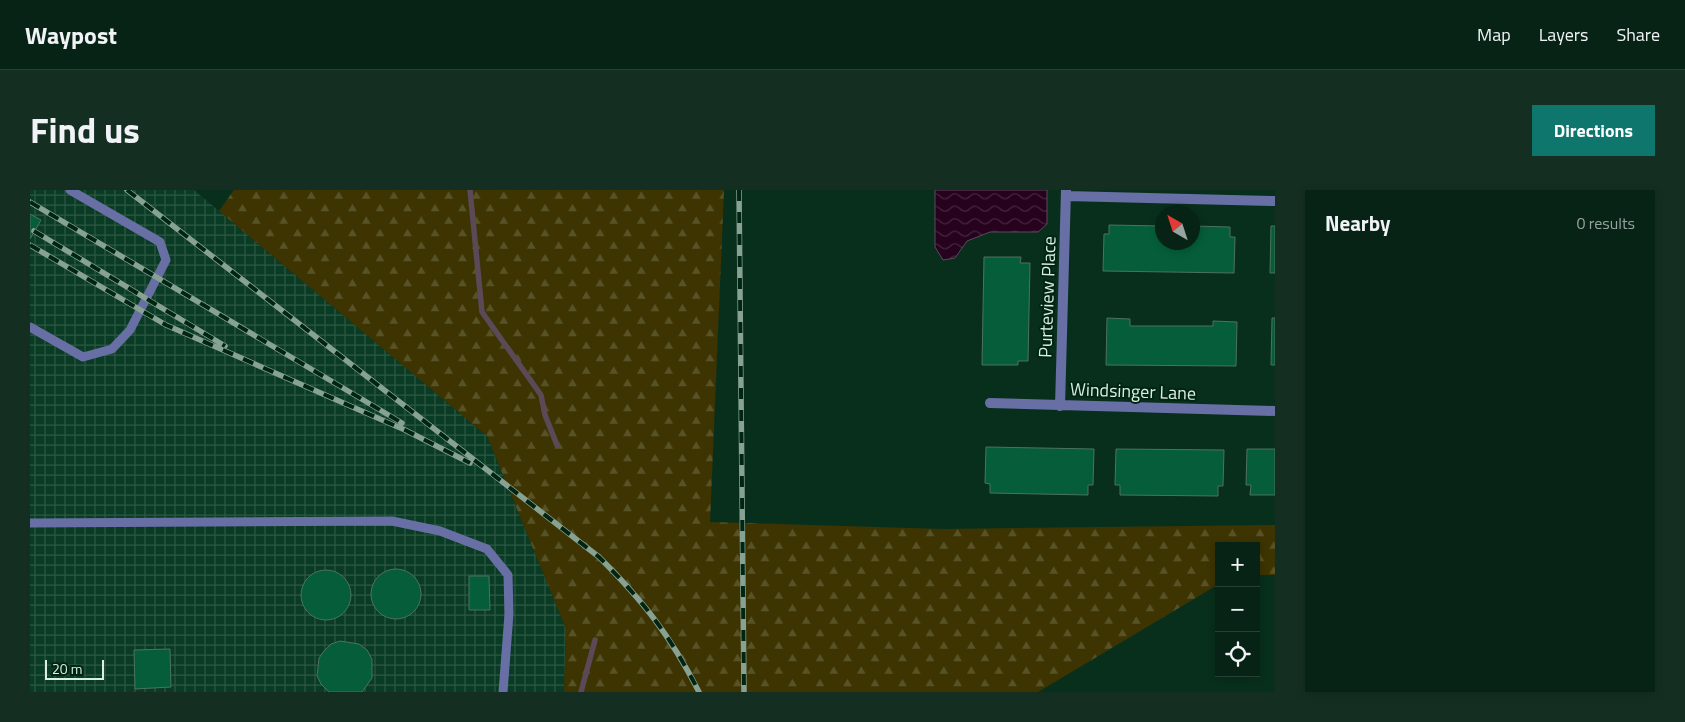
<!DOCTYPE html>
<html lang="en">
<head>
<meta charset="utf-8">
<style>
	:root { --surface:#062315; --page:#142f22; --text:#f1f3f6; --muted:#98a4a0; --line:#274034; --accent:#0f766e }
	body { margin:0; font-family:"Titillium Web",sans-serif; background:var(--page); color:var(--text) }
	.controls { position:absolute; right:15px; bottom:15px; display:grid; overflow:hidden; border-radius:0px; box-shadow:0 2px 8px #0003 }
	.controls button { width:45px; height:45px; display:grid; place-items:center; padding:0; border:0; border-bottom:1px solid var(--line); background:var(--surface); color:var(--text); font:25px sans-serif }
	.compass { position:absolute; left:1125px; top:15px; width:45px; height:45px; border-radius:50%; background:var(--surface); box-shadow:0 2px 8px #0003; rotate:321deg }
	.scale { position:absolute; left:15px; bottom:12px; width:59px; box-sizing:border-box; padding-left:5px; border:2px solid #daeee1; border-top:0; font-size:14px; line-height:18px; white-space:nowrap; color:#daeee1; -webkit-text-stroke:4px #002512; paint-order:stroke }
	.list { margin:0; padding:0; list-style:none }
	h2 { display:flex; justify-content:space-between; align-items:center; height:65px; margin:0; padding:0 20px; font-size:21px }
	h2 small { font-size:16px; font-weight:400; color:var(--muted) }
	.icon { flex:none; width:28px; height:28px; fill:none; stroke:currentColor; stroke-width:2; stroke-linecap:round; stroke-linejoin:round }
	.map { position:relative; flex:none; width:1245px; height:502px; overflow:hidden; border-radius:0px }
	header { display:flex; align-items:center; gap:30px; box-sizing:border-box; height:70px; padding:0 25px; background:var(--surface); border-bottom:1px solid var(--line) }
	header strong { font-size:24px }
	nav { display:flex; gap:28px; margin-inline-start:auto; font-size:18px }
	.intro { display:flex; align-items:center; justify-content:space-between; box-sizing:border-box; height:120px; padding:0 30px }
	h1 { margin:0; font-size:35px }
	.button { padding:12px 22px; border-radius:0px; background:var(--accent); color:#fff; font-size:18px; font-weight:700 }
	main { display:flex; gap:30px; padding:0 30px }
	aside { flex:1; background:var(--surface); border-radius:0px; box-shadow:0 2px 8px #0003 }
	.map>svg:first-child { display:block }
</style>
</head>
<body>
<header>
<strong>Waypost</strong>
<nav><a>Map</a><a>Layers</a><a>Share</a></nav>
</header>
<div class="intro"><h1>Find us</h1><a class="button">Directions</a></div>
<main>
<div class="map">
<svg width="1245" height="502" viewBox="0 0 1245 502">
	<defs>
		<pattern id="industrial-grid" width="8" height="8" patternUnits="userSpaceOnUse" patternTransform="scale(1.25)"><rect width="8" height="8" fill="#0a3b24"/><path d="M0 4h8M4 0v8" fill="none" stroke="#2d5844"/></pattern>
		<pattern id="forest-firs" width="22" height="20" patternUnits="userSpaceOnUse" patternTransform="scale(1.25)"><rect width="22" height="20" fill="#3d3402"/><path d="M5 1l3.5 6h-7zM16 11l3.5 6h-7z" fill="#585227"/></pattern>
		<pattern id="water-waves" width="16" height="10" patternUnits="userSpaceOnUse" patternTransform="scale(1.25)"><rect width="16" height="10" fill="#26021e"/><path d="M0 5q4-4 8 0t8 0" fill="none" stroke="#45273e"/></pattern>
	</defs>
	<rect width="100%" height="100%" fill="#082f1c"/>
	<path fill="url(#industrial-grid)" d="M0,0H164L457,246L536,439L534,502H0Z"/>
	<path fill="url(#forest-firs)" d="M204,0H694L680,332L913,339L1245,335V385H1226V356H1189V394L1008,502H534L536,439L457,246L189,21Z"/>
	<path fill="url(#water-waves)" stroke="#5c4958" d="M905,0H1017V34L1008,42H960L937,51L925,68L913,70L905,57Z"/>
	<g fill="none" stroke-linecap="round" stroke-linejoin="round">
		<path stroke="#5c4958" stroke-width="5.5" d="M440,0L452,122L511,205L515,225L527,255
			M551,502L565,450"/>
	</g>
	<path fill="#055e39" stroke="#4d735c" d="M0,24L11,30L0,49Z
		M1079,35L1132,36V52H1162V36L1200,37V47H1205L1204,83L1073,81L1074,44H1079Z
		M1241,36H1245V83H1240Z
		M954,67H991L990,73H1000L998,171H988V175H952Z
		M1077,128L1100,129V136H1183V131L1207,132L1206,176L1076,175Z
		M1242,128H1245V175H1241Z
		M956,257L1064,259L1063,295H1058V305L960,303V294L955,293Z
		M1086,259L1194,260L1193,296H1188V306L1090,305V295H1085Z
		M1217,259H1245V305H1220L1221,295H1216Z
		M341 404a25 25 0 1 1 50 0a25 25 0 1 1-50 0Z
		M271 405a25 25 0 1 1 50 0a25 25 0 1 1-50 0Z
		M439,386H459L460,420H439Z
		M310,451L329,454L337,460L342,469V488L332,502H299L291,494L287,486L289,468L294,461L301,454Z
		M140,459L141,497L105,499L104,460Z"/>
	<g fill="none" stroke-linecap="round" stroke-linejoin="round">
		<path stroke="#686fa4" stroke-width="9" d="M0,137L53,167L82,159L100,140L136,70L130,52L40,0
			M0,333L362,331L410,341L457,359L478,385L479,424L473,502"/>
		<path stroke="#686fa4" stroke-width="10" d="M1036,6L1245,11
			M960,213L1245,221
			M1030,216L1036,0"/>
		<defs>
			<path id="rail" d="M97,0L569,367C614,412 640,445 669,502
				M709,0L714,502
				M0,12L372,233
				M4,41L195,156
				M0,55L136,135L375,240L440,273"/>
		</defs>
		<use href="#rail" stroke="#87a293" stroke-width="5.5"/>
		<use href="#rail" stroke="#002512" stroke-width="4" stroke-dasharray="11" stroke-linecap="butt"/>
	</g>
	<g text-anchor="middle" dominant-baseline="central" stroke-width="4" stroke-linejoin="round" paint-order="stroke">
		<g font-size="18" fill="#daeee1" stroke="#002512">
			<text transform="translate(1017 107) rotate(-88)">Purteview Place</text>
			<text transform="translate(1103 201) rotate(2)">Windsinger Lane</text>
		</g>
	</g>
</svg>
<div class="controls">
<button>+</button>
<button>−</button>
<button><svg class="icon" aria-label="locate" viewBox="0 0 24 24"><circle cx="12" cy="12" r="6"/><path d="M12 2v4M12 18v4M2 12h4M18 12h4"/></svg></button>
</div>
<svg class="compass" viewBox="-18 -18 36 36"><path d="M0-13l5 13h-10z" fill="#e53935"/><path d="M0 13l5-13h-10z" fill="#98a4a0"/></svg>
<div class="scale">20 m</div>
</div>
<aside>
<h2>Nearby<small>0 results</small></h2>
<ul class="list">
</ul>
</aside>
</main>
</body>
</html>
